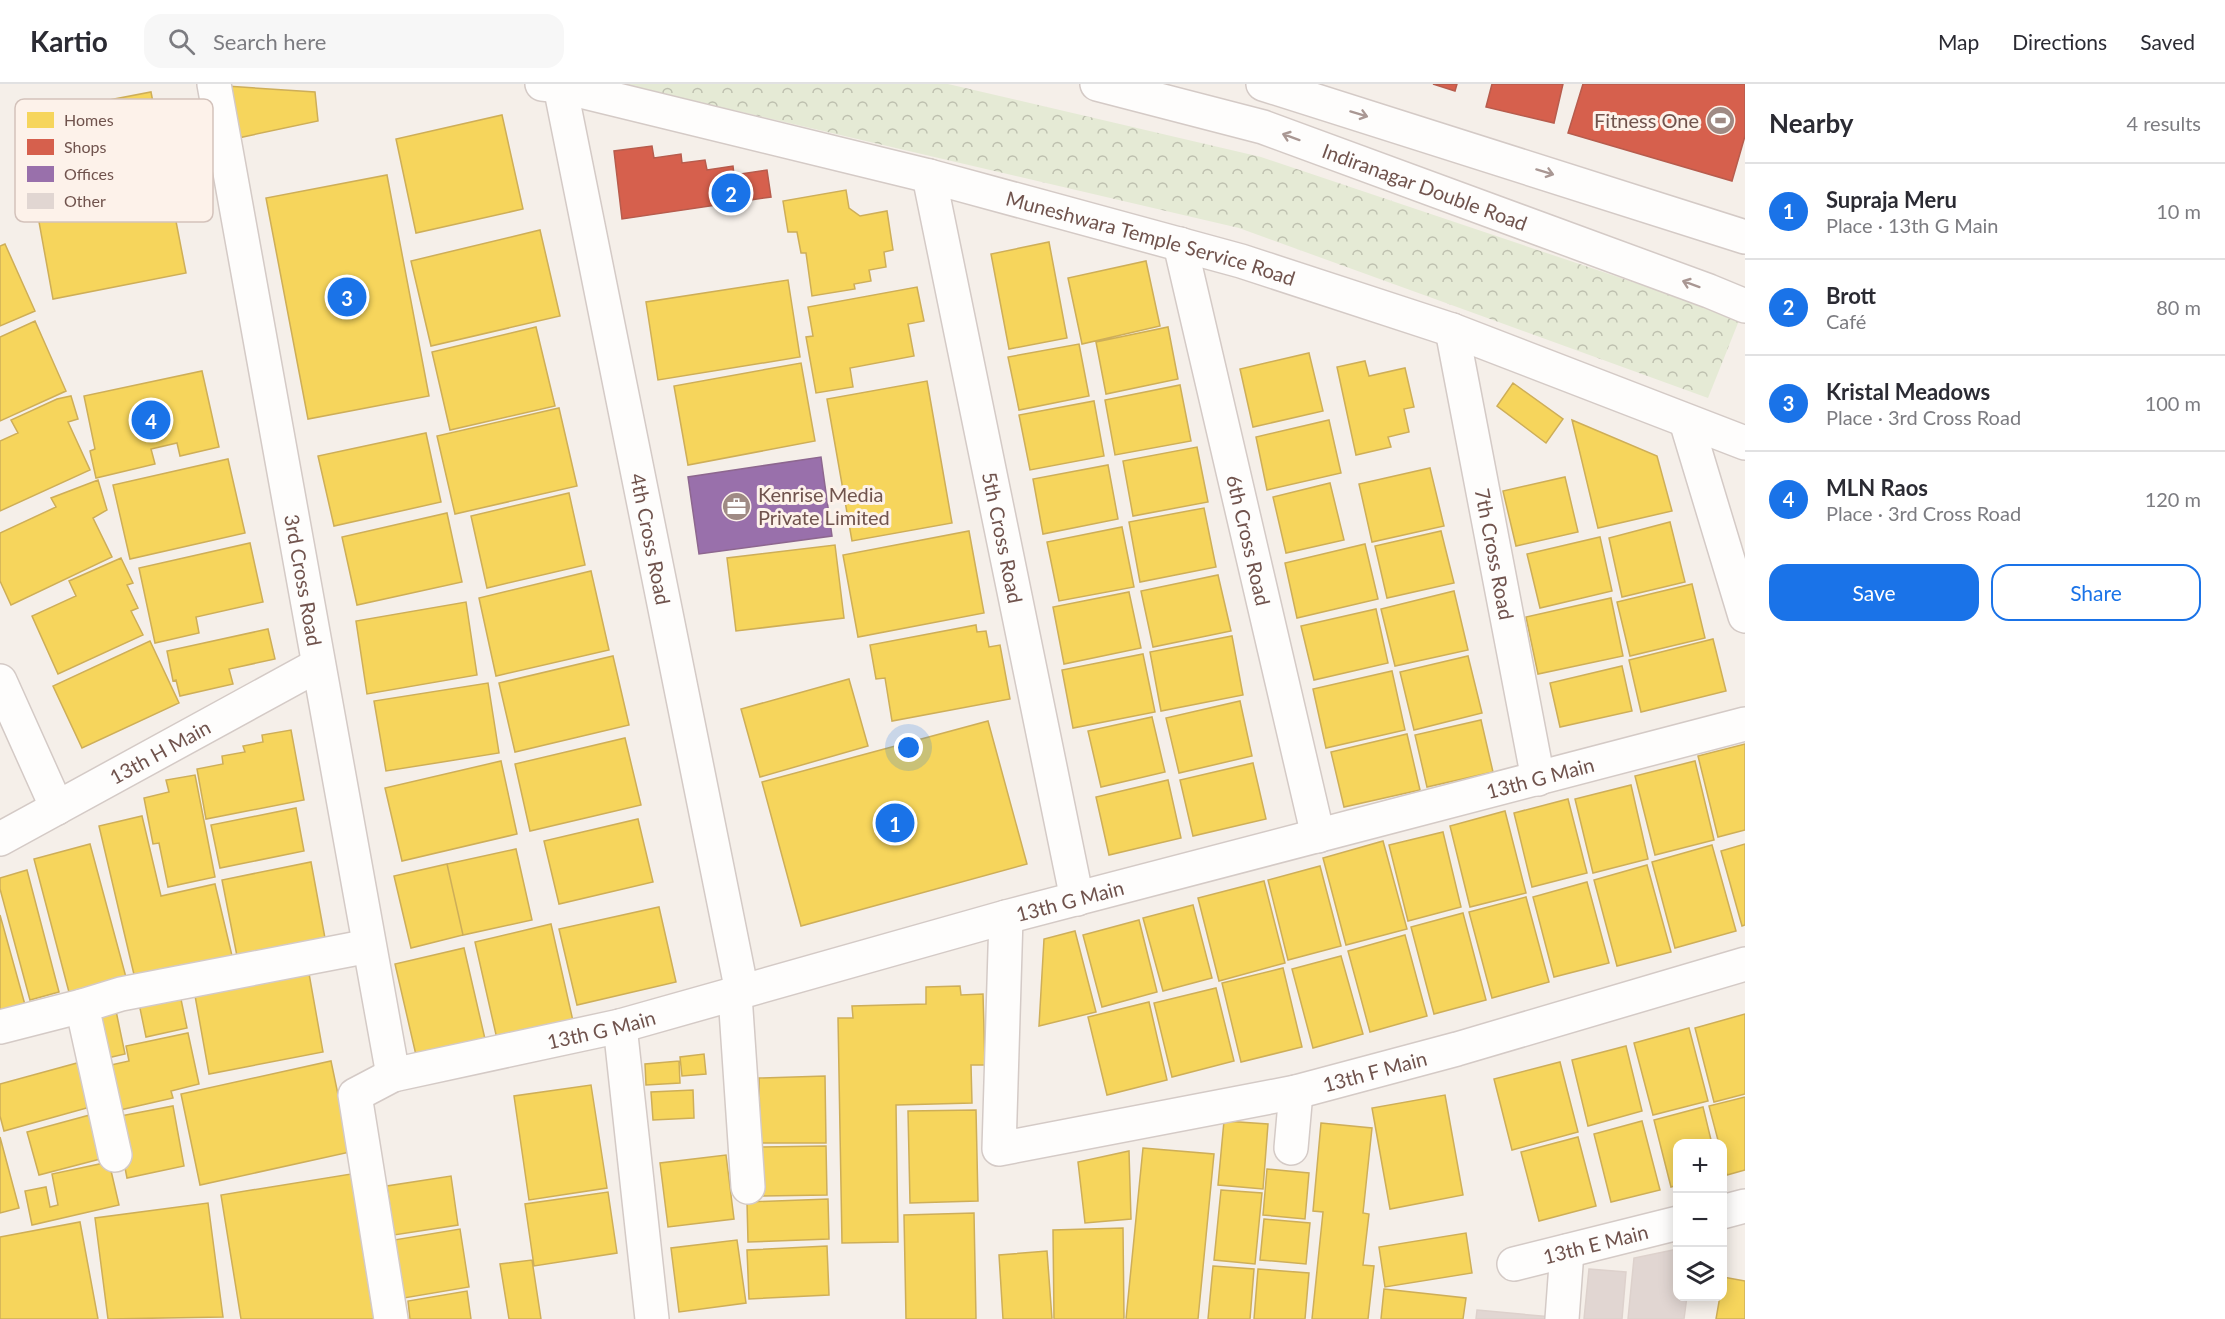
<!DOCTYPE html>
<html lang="en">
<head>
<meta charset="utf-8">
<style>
	:root { --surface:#fff; --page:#f7f7f7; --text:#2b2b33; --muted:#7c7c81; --line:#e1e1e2; --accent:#1a73e8 }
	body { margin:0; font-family:Lato,sans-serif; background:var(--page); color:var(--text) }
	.controls { position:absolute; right:18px; bottom:18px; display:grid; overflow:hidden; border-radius:12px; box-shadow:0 3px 15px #0003 }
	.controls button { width:54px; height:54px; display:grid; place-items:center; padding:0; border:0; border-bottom:2px solid var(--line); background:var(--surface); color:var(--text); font:30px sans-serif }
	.you { position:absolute; left:909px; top:664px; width:21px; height:21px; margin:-15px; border:4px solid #fff; border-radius:50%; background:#1a73e8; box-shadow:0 0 0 9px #1a73e833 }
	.badge { display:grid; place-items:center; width:39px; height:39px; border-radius:50%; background:var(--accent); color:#fff; font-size:20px; font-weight:700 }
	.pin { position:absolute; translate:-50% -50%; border:3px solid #fff; box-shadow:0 2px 6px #0006 }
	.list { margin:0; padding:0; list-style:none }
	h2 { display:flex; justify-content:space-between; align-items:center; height:78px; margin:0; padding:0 24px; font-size:26px }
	h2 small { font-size:20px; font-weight:400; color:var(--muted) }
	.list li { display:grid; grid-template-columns:39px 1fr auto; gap:18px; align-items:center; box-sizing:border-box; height:96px; padding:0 24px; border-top:2px solid var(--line) }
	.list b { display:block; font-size:22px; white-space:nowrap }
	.list p { margin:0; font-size:20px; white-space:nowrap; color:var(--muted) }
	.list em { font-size:20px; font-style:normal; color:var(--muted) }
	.actions { display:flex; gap:12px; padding:18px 24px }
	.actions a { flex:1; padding:14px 0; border:2px solid var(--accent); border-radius:18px; text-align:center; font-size:21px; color:var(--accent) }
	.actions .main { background:var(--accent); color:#fff }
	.icon { flex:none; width:33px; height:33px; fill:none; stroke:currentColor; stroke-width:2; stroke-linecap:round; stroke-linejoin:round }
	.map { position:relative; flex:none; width:1745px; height:1235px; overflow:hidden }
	header { display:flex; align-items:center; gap:36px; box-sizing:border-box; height:84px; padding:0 30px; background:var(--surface); border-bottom:2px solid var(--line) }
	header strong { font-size:28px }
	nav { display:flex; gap:33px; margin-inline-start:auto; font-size:21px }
	.search { width:420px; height:54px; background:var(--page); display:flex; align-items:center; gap:15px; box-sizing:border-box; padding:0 21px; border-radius:18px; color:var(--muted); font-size:22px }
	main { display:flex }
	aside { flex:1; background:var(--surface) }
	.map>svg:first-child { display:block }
</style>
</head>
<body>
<header>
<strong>Kartio</strong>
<div class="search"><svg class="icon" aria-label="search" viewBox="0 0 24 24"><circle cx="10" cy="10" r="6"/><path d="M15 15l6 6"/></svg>Search here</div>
<nav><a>Map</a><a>Directions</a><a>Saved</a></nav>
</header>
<main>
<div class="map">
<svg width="1745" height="1235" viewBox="0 0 1745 1235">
	<defs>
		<pattern id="park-crowns" width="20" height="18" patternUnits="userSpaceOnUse" patternTransform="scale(1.5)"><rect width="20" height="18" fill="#e5ead5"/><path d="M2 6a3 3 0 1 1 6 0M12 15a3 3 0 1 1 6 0" fill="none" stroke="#bec0af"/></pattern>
	</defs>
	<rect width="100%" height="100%" fill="#f5efe9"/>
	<path fill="url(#park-crowns)" d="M622,0H948L1261,73L1740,234L1708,314L1239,144Z"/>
	<path fill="#f6d55c" stroke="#ceae58" stroke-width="1.5" d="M226,2L315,8L318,37L238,54Z
		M151,8L186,189L53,215L20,33Z
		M502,31L523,125L416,149L396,55Z
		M387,91L429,312L308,335L266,114Z
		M846,106L849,124L860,132L887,127L893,166L884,168L886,183L869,186L871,197L854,200L855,205L812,212L806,169H801L797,148H788L783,117Z
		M540,146L560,232L431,262L411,177Z
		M1049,158L1067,254L1009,265L991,170Z
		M5,160L35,227L0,242V162Z
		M1146,177L1160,242L1082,260L1068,194Z
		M788,196L800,273L658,296L646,218Z
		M917,203L924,237L908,240L914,272L850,284L853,303L816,309L806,253L813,252L808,223Z
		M35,237L66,307L0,337V253Z
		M536,243L555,322L450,346L432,268Z
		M1168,243L1178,295L1106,310L1096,258Z
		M1079,260L1089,312L1019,326L1008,273Z
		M1309,269L1323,327L1253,343L1240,285Z
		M1365,277L1369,292L1405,284L1414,323L1404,325L1409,348L1388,353L1391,363L1356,371L1337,283Z
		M801,279L815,357L688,381L674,302Z
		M202,287L219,363L180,372L177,359L151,365L155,380L96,394L90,367L95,365L84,312Z
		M927,297L952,439L852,457L827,315Z
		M1513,299L1563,335L1546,359L1497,322Z
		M1180,301L1191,357L1115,371L1105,316Z
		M71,312L78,335L68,338L90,386L0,427V357L18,349L11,336L57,315Z
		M1094,317L1104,372L1030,386L1019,331Z
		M559,324L577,402L455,430L437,352Z
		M1329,336L1341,389L1267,406L1256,353Z
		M1572,336L1657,372L1672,427L1598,444Z
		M426,349L441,418L334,442L318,372Z
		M1197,363L1208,418L1133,432L1123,377Z
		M228,375L245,449L130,475L113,401Z
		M1108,381L1118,435L1043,450L1033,395Z
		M1430,384L1444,442L1372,458L1359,400Z
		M1565,393L1578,448L1516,462L1503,407Z
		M98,396L107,426L93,434L112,473L11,521L0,497V449L56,423L51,414Z
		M1330,399L1344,456L1286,469L1273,413Z
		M569,409L585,481L487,504L471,432Z
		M1204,424L1216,483L1140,498L1129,438Z
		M447,429L462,498L357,521L342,453Z
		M1670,438L1685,498L1622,513L1609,454Z
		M1122,443L1134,503L1059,517L1047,458Z
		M969,447L984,529L858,553L843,471Z
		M1441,447L1454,499L1387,514L1375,462Z
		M1600,453L1612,507L1540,524L1527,470Z
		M250,459L263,518L196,533L199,549L155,559L139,484Z
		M1365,460L1378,515L1297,534L1285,479Z
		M835,461L844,534L736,547L727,474Z
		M121,474L133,499L127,501L138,524L131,527L143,551L58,590L32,532L76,512L69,497Z
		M591,487L609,566L496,592L479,514Z
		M1218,491L1231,547L1153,563L1141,507Z
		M1692,500L1705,554L1630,572L1617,518Z
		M1454,507L1468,566L1395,582L1381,525Z
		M1129,508L1141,564L1064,580L1053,523Z
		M1611,514L1623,572L1538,590L1526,533Z
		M466,518L477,591L367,610L356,537Z
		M1376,525L1388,579L1314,596L1301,542Z
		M976,541L977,548L986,547L989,563L1000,561L1010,615L892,637L885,594L876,595L870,561Z
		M268,545L275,575L229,585L233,600L180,612L176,596L173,597L167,567Z
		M1232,552L1243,611L1161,627L1150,568Z
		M1713,555L1726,607L1641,628L1629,576Z
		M150,557L179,619L82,664L53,602Z
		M1143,570L1155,628L1073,644L1062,586Z
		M613,572L629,641L515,668L499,599Z
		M1468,572L1482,629L1414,646L1400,588Z
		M1622,582L1632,627L1560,643L1550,599Z
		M1392,587L1405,646L1326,664L1313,605Z
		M849,595L868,662L760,693L741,625Z
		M488,599L499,669L386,687L374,617Z
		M1240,617L1252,672L1179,689L1166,634Z
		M1152,633L1165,688L1101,703L1088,647Z
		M1481,636L1493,688L1427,703L1415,651Z
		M988,637L1027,780L801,842L762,698Z
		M291,646L304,716L206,735L197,685L223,680L222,672L245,668L243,662L263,658L262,651Z
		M1407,650L1420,706L1344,723L1331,668Z
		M625,654L641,721L530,747L515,680Z
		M1745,660V746L1718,753L1698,672Z
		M501,677L517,750L402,777L385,704Z
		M1695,677L1714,756L1655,771L1635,692Z
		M1253,679L1266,735L1193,752L1180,696Z
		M195,691L215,793L168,803L159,759L153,760L144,714L169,708L166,696Z
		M1168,696L1181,754L1109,771L1096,713Z
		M1631,701L1648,775L1593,789L1575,715Z
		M1568,715L1587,789L1532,803L1514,729Z
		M296,724L304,767L220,784L211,741Z
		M1505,727L1526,809L1470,823L1450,742Z
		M142,732L161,812L215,800L233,876L136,899L99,742Z
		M638,735L653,798L559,820L544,757Z
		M1443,748L1461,823L1408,837L1389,761Z
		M1383,757L1407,845L1346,861L1323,774Z
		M90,760L127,897L70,912L34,775Z
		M1745,760V841L1742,842L1721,767Z
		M1712,761L1736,847L1675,864L1652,778Z
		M516,765L532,836L463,851L447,780Z
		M311,778L327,865L239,882L222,796Z
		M447,780L463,851L411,864L394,792Z
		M1647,781L1671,868L1617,882L1594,796Z
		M1320,782L1341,862L1288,876L1268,796Z
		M27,786L59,908L30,916L0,805V794Z
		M1264,797L1285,879L1219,897L1198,814Z
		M1587,798L1609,879L1554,893L1533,813Z
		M1526,813L1549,898L1492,914L1469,828Z
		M1193,821L1212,894L1163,907L1143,834Z
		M659,823L676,898L577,921L559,845Z
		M1463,829L1486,916L1434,930L1411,843Z
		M0,831L27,928L0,936Z
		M1139,836L1157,908L1102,923L1083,851Z
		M551,840L573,937L497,955L475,858Z
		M1075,847L1096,928L1039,942L1044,855Z
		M1405,851L1427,932L1370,948L1348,867Z
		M464,864L485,955L416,971L395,880Z
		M1341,872L1363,950L1313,964L1292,885Z
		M308,884L323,968L209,990L194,906Z
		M1283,884L1302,963L1241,978L1222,899Z
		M178,901L187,944L146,953L137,910Z
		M960,902L961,911L983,910L985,981H971L972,1019L896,1021L898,1158L842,1159L838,934H853L852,922L926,920V903Z
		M1216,904L1234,977L1172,993L1154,919Z
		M1149,918L1167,996L1107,1011L1088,933Z
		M115,922L125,970L103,975L92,927Z
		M1745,930V1010L1714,1018L1695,944Z
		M1689,944L1708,1017L1653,1031L1634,959Z
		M188,949L199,1000L171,1007L173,1014L111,1028L102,983L129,977L126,962Z
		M1626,962L1642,1027L1588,1042L1572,976Z
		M704,970L706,990L682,992L680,973Z
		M88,976L101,1020L4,1047L0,1032V1000Z
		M331,977L350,1068L200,1101L181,1010Z
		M679,977L680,999L646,1001L645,980Z
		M1560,978L1578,1048L1512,1066L1494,995Z
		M825,992L826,1059H760L759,994Z
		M591,1001L607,1104L529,1116L514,1012Z
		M693,1006L694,1034L653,1036L651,1008Z
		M1445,1011L1463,1111L1390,1125L1372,1024Z
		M1745,1013V1086L1727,1091L1722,1073V1060H1719L1709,1022Z
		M173,1022L184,1082L127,1094L115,1033Z
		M1703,1023L1712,1060H1678V1101L1671,1103L1654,1036Z
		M976,1026L978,1117L910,1119L908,1027Z
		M97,1029L108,1073L39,1091L27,1048Z
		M1224,1037L1268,1040L1263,1105L1218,1101Z
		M1642,1037L1660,1106L1611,1118L1594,1050Z
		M1321,1039L1372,1044L1363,1129L1369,1130L1363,1181L1374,1182L1368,1235H1312L1323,1128L1313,1127Z
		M0,1053L19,1124L0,1129Z
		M1578,1053L1596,1122L1539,1137L1521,1068Z
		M826,1062L827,1111L759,1112V1063Z
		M1143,1064L1214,1070L1198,1235H1126Z
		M1129,1067L1131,1135L1085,1139L1078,1078Z
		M726,1071L734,1135L668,1143L660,1079Z
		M109,1078L119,1121L32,1141L25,1107L46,1103L50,1123L58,1121L52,1090Z
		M1267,1085L1309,1089L1305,1135L1263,1131Z
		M351,1090L374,1235H241L221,1111Z
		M451,1092L458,1141L394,1151L387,1102Z
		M1221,1106L1262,1109L1255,1180L1214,1176Z
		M608,1108L617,1169L534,1182L525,1120Z
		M828,1115L829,1155L748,1158L747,1118Z
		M208,1119L223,1233L108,1235L95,1134Z
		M974,1129L976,1235H906L904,1131Z
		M1264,1135L1310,1139L1306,1180L1260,1176Z
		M80,1138L98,1235H0V1153Z
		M1123,1144L1124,1235H1054L1053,1146Z
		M460,1145L469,1203L404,1214L394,1156Z
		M1466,1149L1472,1189L1385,1203L1379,1163Z
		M737,1156L746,1219L679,1228L671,1164Z
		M827,1162L829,1211L749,1215L747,1166Z
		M1047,1167L1052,1235H1003L999,1171Z
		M532,1176L541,1235H509L500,1180Z
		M1213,1182L1254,1185L1250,1235H1208Z
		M1258,1185L1309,1189L1305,1235H1254Z
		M1723,1193L1745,1197V1235H1716L1720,1212H1722Z
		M1384,1205L1466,1214L1463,1235H1381Z
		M467,1207L471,1235H410L408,1217Z"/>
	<path fill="#d6604d" stroke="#b75c4d" stroke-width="1.5" d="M1433,0H1457L1455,7Z
		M1492,0H1563L1554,39L1486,23Z
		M1583,0H1745V52L1732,97L1568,49Z
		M652,62L654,74L681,70L682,79L705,76L707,86L733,82L734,91L767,86L771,113L622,135L614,67Z"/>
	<path fill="#9970ab" stroke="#8d678f" stroke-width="1.5" d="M821,373L832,452L699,470L688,393Z"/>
	<path fill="#e1d6d2" stroke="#ddd1cc" stroke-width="1.5" d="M1678,1165V1212H1687L1684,1235H1628L1634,1174Z
		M1589,1185L1626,1188L1622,1235H1584Z
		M1477,1226L1552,1233V1235H1476Z"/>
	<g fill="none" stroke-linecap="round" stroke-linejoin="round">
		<defs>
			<g id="minor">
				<path id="s1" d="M214,0L393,991"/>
				<path id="s2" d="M542,0L560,2L929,92L1241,177L1452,246L1745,359"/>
				<path id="s3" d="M560,2L742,908"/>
				<path id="s4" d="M929,92L1077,815"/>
				<path id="s5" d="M1180,160L1318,752"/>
				<path id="s6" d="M1452,246L1538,695"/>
				<path d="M1686,337L1745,532"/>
				<path d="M0,597L57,724"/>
				<path id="s7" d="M0,755L318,581"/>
				<path id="s8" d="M1006,833L999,1065L1296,1008L1457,965L1745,880"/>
				<path d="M735,911L748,1103"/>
				<path d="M620,942L652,1235"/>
				<path d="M0,943L82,922"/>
				<path d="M1291,1064L1296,1008"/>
				<path d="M115,1071L82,922L121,910L369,862"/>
				<path d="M1722,1128L1745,1122"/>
				<path id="s9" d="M1514,1180L1678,1139"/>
				<path id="s10" d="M391,1235L355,1011L393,991L620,942L1006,833L1745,640"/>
				<path d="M1562,1235L1567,1167"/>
			</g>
			<g id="tertiary">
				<path id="s11" d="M1097,0L1263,43L1709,207L1745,222"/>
				<path d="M1263,0L1745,153"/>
			</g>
		</defs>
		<use href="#minor" stroke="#d4cac6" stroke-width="36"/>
		<use href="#tertiary" stroke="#d4cac6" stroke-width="36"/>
		<use href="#minor" stroke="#fefdfc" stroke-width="33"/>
		<use href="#tertiary" stroke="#fefdfc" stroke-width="33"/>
	</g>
	<defs><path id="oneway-shaft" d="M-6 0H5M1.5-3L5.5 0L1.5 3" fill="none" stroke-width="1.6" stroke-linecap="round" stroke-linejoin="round" transform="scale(1.5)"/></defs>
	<g stroke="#a99793">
		<use href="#oneway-shaft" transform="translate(1359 30) rotate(17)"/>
		<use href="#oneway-shaft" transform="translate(1291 53) rotate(-160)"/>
		<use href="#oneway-shaft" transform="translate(1545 88) rotate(17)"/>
		<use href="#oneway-shaft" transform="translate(1691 200) rotate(-160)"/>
	</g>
	<defs>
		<symbol id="stadium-disc" viewBox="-11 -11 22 22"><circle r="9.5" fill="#9f8a84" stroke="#fdf2ea"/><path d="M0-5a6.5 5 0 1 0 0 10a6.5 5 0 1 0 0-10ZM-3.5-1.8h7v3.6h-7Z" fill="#fff"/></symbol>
		<symbol id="office-disc" viewBox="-11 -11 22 22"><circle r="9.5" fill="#9f8a84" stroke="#fdf2ea"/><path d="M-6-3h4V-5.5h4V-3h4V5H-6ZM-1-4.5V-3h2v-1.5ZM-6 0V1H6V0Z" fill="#fff"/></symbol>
	</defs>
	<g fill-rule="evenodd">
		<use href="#stadium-disc" x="1704" y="20" width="33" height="33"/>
		<use href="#office-disc" x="720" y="406" width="33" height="33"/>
	</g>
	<g text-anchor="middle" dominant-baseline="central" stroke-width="6" stroke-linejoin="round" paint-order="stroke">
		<g font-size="20" fill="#70534d" stroke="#fdf2ea" text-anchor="end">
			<text x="1699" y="36">Fitness One</text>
			<text x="758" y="410" text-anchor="start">Kenrise Media<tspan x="758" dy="23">Private Limited</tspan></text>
		</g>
		<g font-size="20" fill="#70534d" stroke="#fdf2ea">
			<text stroke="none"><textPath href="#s11" startOffset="344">Indiranagar Double Road</textPath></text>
			<text stroke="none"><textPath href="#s2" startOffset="628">Muneshwara Temple Service Road</textPath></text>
			<text stroke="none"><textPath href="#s4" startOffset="369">5th Cross Road</textPath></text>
			<text stroke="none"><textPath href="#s3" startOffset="462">4th Cross Road</textPath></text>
			<text stroke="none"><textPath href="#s5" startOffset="304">6th Cross Road</textPath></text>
			<text stroke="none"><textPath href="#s6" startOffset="228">7th Cross Road</textPath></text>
			<text stroke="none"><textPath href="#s1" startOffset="504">3rd Cross Road</textPath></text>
			<text stroke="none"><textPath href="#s7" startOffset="182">13th H Main</textPath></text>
			<text stroke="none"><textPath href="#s10" startOffset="1455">13th G Main</textPath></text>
			<text stroke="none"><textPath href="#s10" startOffset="969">13th G Main</textPath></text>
			<text stroke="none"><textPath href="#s10" startOffset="483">13th G Main</textPath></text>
			<text stroke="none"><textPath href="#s8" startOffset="616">13th F Main</textPath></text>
			<text stroke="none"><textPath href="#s9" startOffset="84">13th E Main</textPath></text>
		</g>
	</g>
	<rect x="15" y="15" width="198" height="123" rx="9" fill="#fdf2ea" stroke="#d3c2bb" stroke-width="1.5"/>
	<rect x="27" y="28" width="27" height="16" fill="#f6d55c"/>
	<rect x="27" y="55" width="27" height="16" fill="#d6604d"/>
	<rect x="27" y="82" width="27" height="16" fill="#9970ab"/>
	<rect x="27" y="109" width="27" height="16" fill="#e1d6d2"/>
	<g font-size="16" fill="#70534d">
		<text x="64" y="42">Homes</text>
		<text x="64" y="69">Shops</text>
		<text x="64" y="96">Offices</text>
		<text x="64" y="123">Other</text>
	</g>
</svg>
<div class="controls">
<button>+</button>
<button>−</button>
<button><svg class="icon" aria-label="layers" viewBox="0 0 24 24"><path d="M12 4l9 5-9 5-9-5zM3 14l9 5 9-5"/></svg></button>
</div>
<div class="you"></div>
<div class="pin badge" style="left:895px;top:739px">1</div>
<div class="pin badge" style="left:731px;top:109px">2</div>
<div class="pin badge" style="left:347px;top:213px">3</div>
<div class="pin badge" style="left:151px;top:336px">4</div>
</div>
<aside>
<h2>Nearby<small>4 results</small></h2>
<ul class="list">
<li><span class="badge">1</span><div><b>Supraja Meru</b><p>Place · 13th G Main</p></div><em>10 m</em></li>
<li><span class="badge">2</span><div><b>Brott</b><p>Café</p></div><em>80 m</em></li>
<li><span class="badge">3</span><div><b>Kristal Meadows</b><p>Place · 3rd Cross Road</p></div><em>100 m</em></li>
<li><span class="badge">4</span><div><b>MLN Raos</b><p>Place · 3rd Cross Road</p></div><em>120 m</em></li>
</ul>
<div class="actions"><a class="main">Save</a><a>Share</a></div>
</aside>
</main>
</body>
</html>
